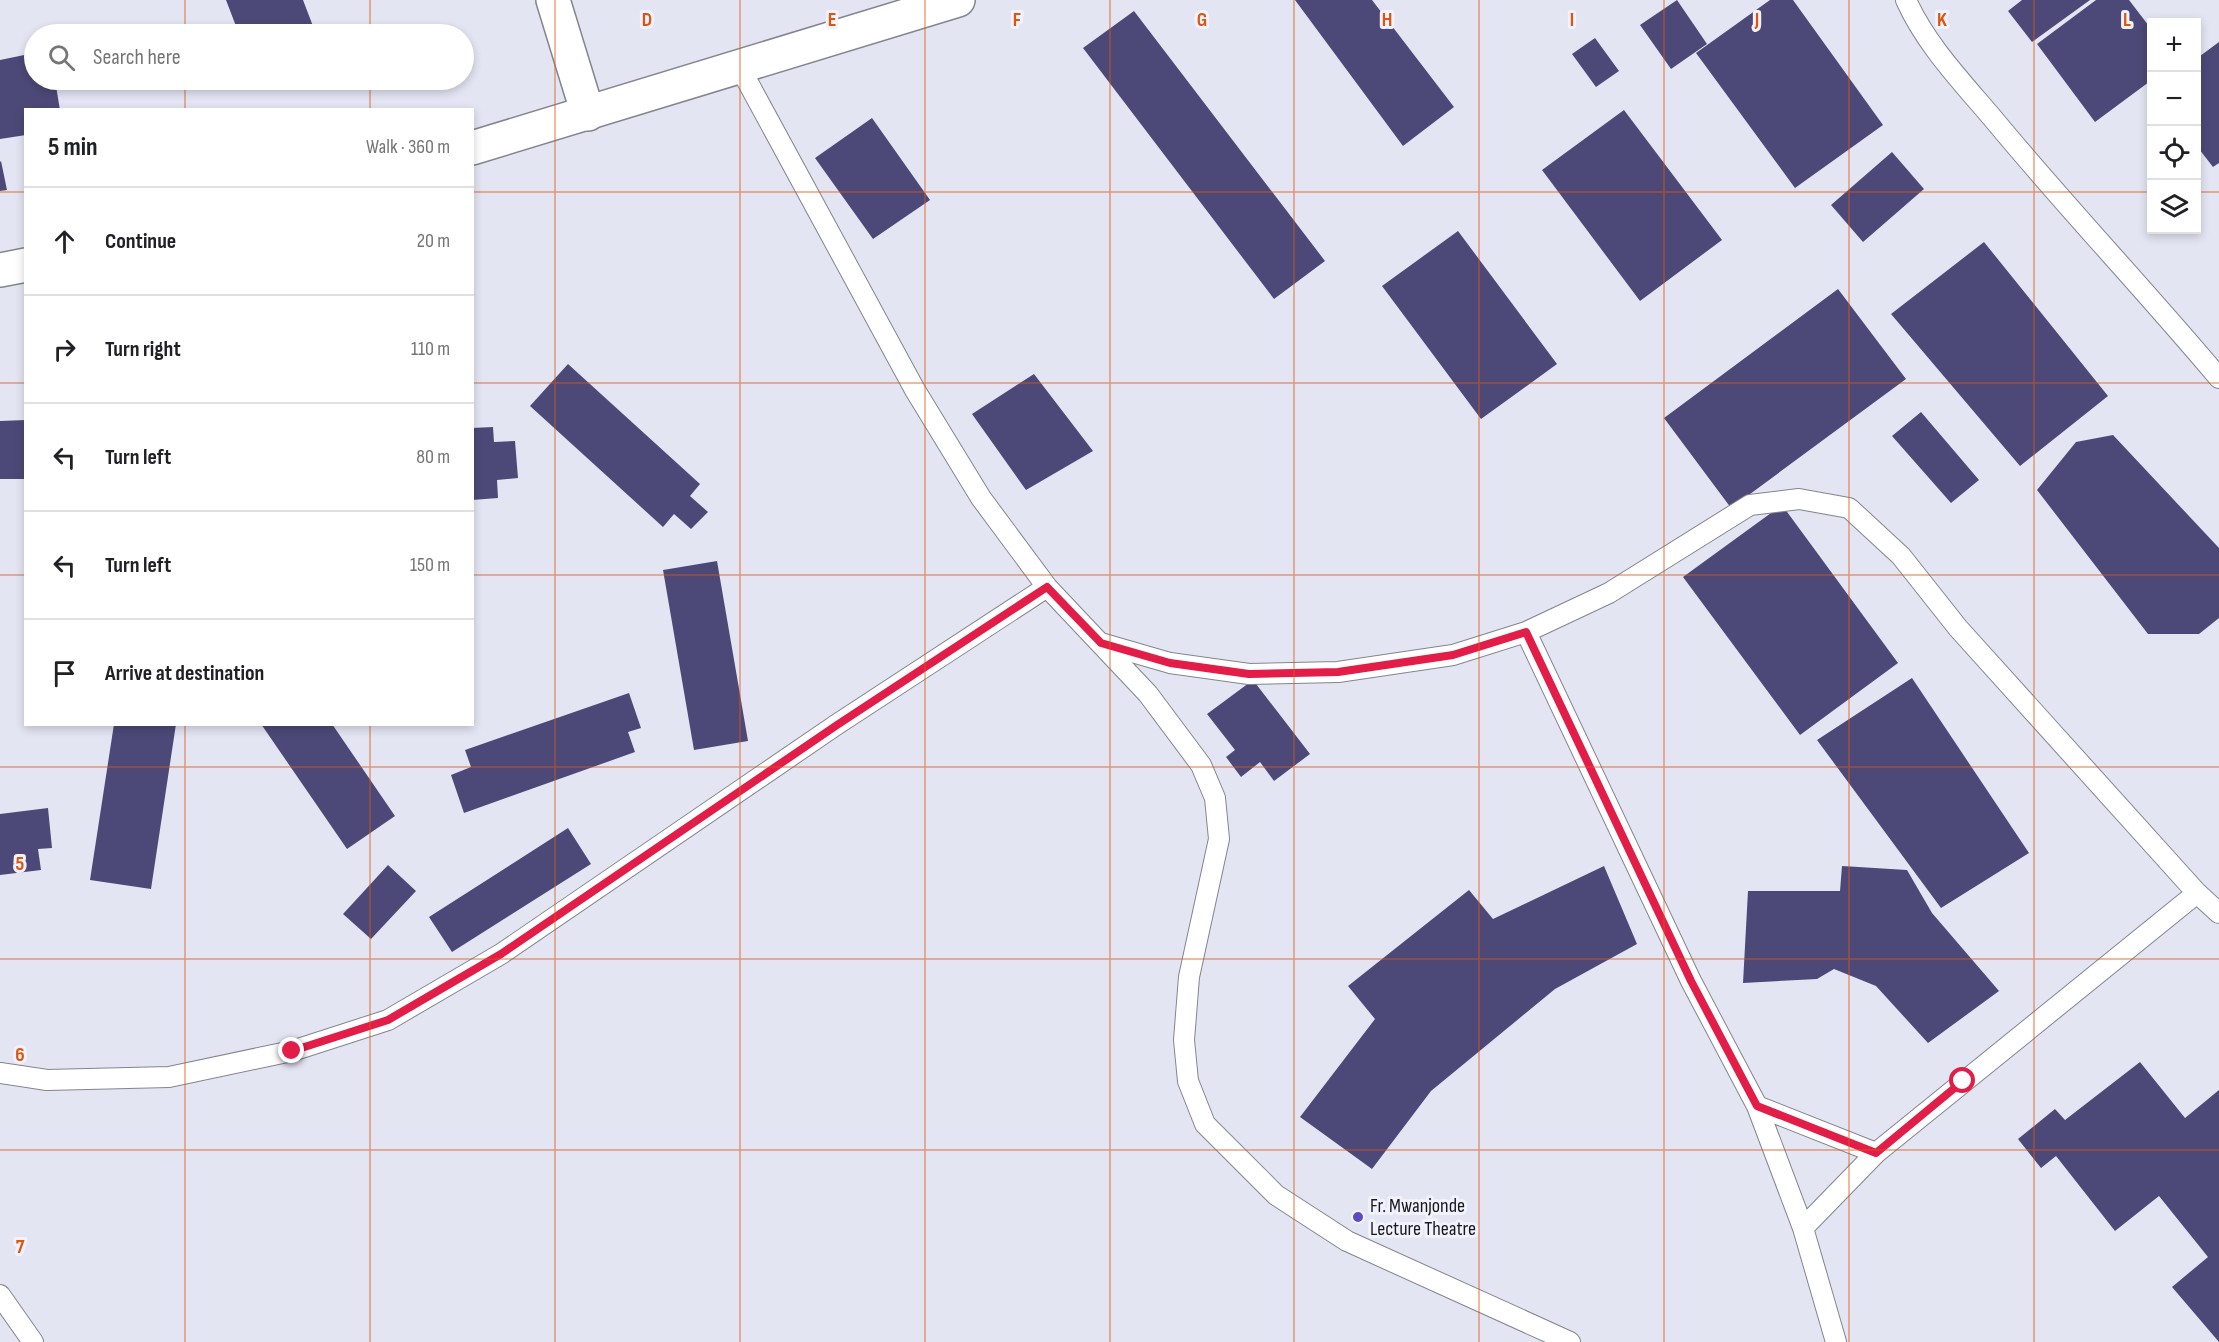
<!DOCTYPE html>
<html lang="en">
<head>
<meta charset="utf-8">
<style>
	:root { --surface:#fff; --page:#f6f6f6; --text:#202124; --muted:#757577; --line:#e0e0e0 }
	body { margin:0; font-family:"Sofia Sans Condensed",sans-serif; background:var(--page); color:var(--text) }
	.controls { position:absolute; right:18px; top:18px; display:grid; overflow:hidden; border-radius:0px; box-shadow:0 3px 9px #0003 }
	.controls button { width:54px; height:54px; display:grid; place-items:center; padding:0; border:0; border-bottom:2px solid var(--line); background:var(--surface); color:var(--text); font:30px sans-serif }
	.stop { position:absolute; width:18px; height:18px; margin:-14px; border:4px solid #e11d48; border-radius:50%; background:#fff }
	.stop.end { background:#e11d48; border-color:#fff; box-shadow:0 2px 6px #0008 }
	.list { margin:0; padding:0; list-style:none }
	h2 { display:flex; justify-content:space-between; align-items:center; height:78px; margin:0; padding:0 24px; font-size:26px }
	h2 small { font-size:20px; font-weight:400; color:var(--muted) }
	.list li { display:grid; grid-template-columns:39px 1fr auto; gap:18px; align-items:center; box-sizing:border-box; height:108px; padding:0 24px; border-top:2px solid var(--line) }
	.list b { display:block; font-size:22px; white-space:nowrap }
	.list em { font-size:20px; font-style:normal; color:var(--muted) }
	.icon { flex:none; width:33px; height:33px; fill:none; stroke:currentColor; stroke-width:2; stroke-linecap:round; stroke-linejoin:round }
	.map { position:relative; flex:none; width:2219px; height:1342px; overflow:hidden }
	.search { position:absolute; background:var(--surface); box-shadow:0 3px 9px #0003; left:24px; top:24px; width:450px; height:66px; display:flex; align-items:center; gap:15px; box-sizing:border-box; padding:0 21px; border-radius:33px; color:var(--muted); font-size:22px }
	.panel { position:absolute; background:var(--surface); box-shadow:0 3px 9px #0003; left:24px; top:108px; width:450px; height:618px; border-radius:0px }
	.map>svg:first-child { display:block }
</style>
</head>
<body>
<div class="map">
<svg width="2219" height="1342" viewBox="0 0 2219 1342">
	<rect width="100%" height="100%" fill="#e4e5f3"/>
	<path fill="#4c4978" d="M226,0H303L316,34H239Z
		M1295,0H1372L1454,107L1403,146Z
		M1677,0L1707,44L1671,69L1640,25Z
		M1770,0H1793L1883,125L1795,188L1696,53Z
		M2022,0H2090L2032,42L2008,11Z
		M2096,0H2129L2152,30V85L2149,82L2095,122L2037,44Z
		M1134,11L1325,261L1274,299L1083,48Z
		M1595,38L1619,71L1596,87L1572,54Z
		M2219,42V163L2213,167L2196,145V59Z
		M34,53V80H55L60,110H26V135L0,139V60Z
		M1624,110L1722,240L1640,301L1542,170Z
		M872,118L930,200L873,239L815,158Z
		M1892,152L1924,189L1863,242L1831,205Z
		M1,161L7,190L0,191V162Z
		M1458,231L1557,364L1481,419L1382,286Z
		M1984,242L2108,396L2020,466L1891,314Z
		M1838,289L1906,379L1731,508L1664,418Z
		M568,364L700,484L690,496L708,512L691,529L674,514L663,527L530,406Z
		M1034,374L1093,451L1026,490L972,414Z
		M1921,412L1979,480L1951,503L1892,436Z
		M26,420V479H0V421Z
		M493,427L494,442L515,441L518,478L497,480L498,498L472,500V428Z
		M2113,435L2219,548V618L2199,634H2148L2037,490L2076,442Z
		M1782,505L1898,663L1800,735L1683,577Z
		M717,561L748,741L694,750L663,570Z
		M1912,678L2029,853L1941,908L1817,740Z
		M1253,680L1310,754L1274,781L1260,762L1241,777L1226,757L1235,750L1207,714Z
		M629,693L641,728L628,732L635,752L464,813L451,775L471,767L465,750Z
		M114,724H176L151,889L90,880Z
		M261,724H332L395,816L347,849Z
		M48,808L52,848L38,849L41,870L0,875V814Z
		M568,828L591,864L452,952L429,917Z
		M388,865L416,891L371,939L343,914Z
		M1604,866L1637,944L1555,989L1431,1091L1372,1169L1300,1117L1375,1019L1348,986L1469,890L1493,919Z
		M1842,866L1907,870L1932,913L1999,991L1928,1043L1876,986L1834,969L1817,979L1743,983L1748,891H1840Z
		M2140,1062L2185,1118L2219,1090V1342L2172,1287L2208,1257L2159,1196L2115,1231L2056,1156L2041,1168L2018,1139L2055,1109L2065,1120Z"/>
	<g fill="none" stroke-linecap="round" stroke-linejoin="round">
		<defs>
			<path id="service" d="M1906,0C1926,45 1963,83 1995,121C2067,208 2146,291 2219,378
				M739,66L915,390L981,498L1047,587L1148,694L1201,765L1215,798L1219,839L1189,977L1184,1040L1188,1081L1205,1124L1276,1195L1347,1241L1570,1342
				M1526,632L1691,981L1757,1106L1803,1228L1836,1342
				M1101,643L1170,663L1249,674L1338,672L1453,655L1526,632L1609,593L1750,505L1799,499L1849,508L1901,556L1958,628L2197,893L2219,913
				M0,1073L47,1080L169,1077L292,1051L388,1020L501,954L836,725L1047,587
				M1757,1106L1876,1153
				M1803,1228L1876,1153L2197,893
				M0,1295L33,1342"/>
			<path id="minor" d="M553,0L588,114"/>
			<path id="secondary" d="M472,148L958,0
				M0,270L26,265"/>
		</defs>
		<use href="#service" stroke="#848491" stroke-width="22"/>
		<use href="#minor" stroke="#848491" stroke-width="36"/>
		<use href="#secondary" stroke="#848491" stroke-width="36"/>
		<use href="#service" stroke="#fff" stroke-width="20"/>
		<use href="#minor" stroke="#fff" stroke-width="33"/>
		<use href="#secondary" stroke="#fff" stroke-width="33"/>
	</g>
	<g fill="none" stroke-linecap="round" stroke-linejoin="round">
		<path stroke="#e11d48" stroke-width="8" d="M292,1051L388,1020L501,954L837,725L1047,587L1101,643L1170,663L1249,674L1338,672L1453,655L1526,632L1691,981L1757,1106L1876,1153L1963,1081"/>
	</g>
	<path fill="none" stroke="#de560d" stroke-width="1.5" stroke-opacity="0.55" d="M185,0V34M370,0V34M555,0V1342M740,0V1342M925,0V1342M1110,0V1342M1294,0V1342M1479,0V1342M1664,0V1342M1849,0V1342M2034,0V1342M185,80V110M370,80V110M0,192H26M472,192H2152M2196,192H2219M0,383H26M472,383H2219M0,575H26M472,575H2219M185,724V1342M370,724V1342M0,767H2219M0,959H2219M0,1150H2219"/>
	<circle fill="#5e4ac3" stroke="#f2f2fe" stroke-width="2" cx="1358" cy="1217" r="6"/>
	<g text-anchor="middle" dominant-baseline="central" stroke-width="6" stroke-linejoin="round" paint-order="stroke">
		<g font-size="20" fill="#18181d" stroke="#f2f2fe" text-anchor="start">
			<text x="1370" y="1206">Fr. Mwanjonde<tspan x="1370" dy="23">Lecture Theatre</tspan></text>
		</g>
	</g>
	<g font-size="20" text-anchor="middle" font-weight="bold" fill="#de560d" stroke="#f2f2fe" stroke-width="6" stroke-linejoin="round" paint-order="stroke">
		<text x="647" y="26">D</text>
		<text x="832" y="26">E</text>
		<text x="1017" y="26">F</text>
		<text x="1202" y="26">G</text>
		<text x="1387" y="26">H</text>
		<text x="1572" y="26">I</text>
		<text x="1757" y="26">J</text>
		<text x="1942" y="26">K</text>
		<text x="2127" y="26">L</text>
		<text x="20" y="870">5</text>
		<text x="20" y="1061">6</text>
		<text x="20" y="1253">7</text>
	</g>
</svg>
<div class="controls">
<button>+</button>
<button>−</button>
<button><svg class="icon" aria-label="locate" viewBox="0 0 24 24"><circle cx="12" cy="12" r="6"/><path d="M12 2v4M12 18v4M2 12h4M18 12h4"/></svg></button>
<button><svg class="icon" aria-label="layers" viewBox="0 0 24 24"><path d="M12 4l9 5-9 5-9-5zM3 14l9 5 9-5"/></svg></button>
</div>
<div class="stop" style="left:1963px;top:1081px"></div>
<div class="stop end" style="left:292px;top:1051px"></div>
<div class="search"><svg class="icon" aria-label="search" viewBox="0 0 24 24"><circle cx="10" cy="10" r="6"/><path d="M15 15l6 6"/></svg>Search here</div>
<section class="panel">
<h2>5 min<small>Walk · 360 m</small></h2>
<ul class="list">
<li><svg class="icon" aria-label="ahead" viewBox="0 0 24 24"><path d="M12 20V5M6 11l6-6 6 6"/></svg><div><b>Continue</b></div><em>20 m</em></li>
<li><svg class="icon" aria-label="right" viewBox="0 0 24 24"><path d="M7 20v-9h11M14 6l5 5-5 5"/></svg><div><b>Turn right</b></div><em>110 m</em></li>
<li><svg class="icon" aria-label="left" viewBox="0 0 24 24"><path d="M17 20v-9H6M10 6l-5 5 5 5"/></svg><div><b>Turn left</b></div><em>80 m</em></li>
<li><svg class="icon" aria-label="left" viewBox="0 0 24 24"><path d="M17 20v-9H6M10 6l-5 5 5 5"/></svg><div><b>Turn left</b></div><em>150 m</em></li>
<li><svg class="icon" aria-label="arrive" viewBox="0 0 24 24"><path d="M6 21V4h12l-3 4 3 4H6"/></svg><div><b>Arrive at destination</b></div></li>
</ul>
</section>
</div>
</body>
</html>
